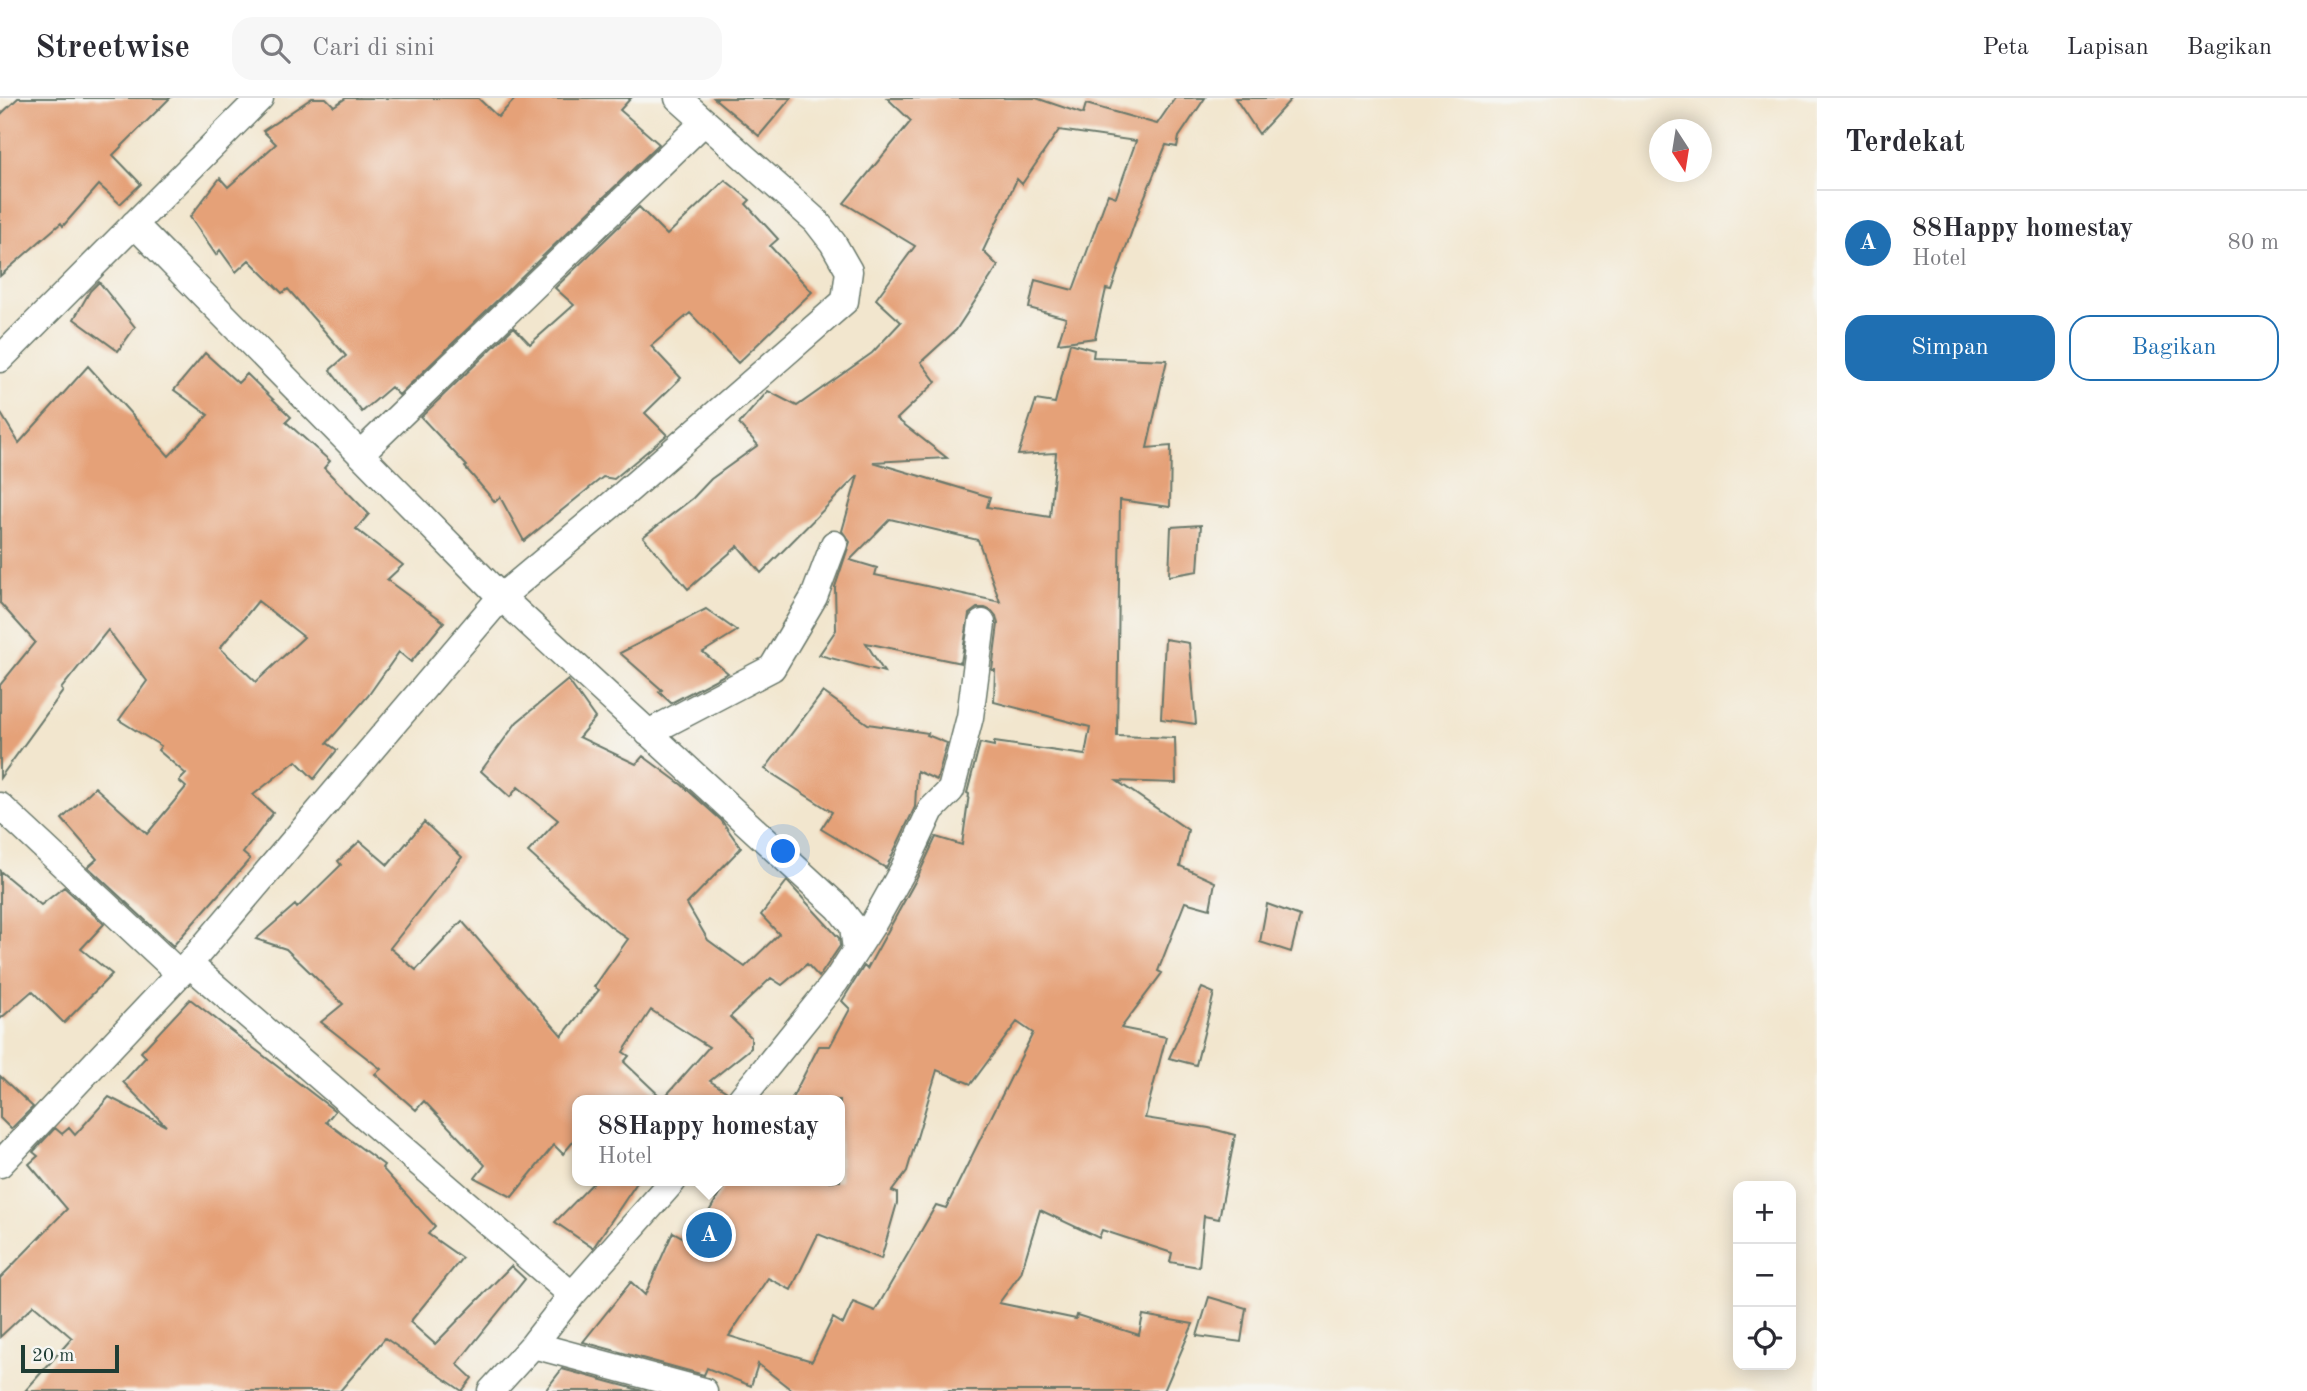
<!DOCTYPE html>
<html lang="id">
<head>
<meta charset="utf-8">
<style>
	:root { --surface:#fff; --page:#f7f7f7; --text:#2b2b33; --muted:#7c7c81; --line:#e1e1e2; --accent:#1f6fb2 }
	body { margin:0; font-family:"Old Standard TT",serif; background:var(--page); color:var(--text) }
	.controls { position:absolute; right:21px; bottom:21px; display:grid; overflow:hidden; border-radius:14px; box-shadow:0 4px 18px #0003 }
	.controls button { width:63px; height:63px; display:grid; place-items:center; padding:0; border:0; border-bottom:2px solid var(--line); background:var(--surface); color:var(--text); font:35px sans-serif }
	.compass { position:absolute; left:1649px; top:21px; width:63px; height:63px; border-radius:50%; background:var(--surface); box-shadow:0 4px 18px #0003; rotate:168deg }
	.scale { position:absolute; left:21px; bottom:18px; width:98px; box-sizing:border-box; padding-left:7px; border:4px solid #1f3d34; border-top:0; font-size:19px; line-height:24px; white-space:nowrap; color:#1f3d34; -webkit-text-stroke:5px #f6f6f2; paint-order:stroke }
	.you { position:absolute; left:784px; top:754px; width:24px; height:24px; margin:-18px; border:5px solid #fff; border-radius:50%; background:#1a73e8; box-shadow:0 0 0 10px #1a73e833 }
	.badge { display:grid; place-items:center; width:46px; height:46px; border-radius:50%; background:var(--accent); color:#fff; font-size:23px; font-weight:700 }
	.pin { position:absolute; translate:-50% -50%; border:4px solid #fff; box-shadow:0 2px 7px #0006 }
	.popup { position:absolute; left:572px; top:997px; width:273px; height:91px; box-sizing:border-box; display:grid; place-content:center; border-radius:14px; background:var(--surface); filter:drop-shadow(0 2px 5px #0005); font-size:23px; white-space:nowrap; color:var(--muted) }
	.popup b { font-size:26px; color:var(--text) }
	.popup::after { content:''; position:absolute; left:50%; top:100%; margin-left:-14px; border:14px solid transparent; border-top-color:var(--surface) }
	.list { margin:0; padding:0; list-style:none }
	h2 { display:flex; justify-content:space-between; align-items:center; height:91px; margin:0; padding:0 28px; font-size:30px }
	h2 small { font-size:23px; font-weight:400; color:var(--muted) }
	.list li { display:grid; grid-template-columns:46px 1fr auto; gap:21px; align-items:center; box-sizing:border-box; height:105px; padding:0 28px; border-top:2px solid var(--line) }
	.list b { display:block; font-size:26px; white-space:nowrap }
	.list p { margin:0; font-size:23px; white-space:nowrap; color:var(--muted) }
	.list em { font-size:23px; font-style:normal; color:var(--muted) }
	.actions { display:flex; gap:14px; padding:21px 28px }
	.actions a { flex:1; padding:16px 0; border:2px solid var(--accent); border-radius:21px; text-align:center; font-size:24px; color:var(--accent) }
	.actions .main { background:var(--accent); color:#fff }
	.icon { flex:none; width:38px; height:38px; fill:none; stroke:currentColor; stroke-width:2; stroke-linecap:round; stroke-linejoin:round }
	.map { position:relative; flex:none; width:1817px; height:1293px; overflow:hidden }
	header { display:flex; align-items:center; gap:42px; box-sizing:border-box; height:98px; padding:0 35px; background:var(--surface); border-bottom:2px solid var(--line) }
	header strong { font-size:33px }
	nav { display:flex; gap:38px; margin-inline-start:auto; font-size:24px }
	.search { width:490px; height:63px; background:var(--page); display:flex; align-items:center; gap:18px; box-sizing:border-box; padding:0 24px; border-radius:21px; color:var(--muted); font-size:26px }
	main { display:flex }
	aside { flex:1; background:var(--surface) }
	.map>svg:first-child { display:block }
</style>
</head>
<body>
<header>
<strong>Streetwise</strong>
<div class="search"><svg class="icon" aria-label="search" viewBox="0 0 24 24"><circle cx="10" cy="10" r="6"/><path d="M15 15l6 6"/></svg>Cari di sini</div>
<nav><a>Peta</a><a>Lapisan</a><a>Bagikan</a></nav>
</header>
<main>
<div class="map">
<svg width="1817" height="1293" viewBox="0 0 1817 1293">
	<rect width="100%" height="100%" fill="#f6f6f2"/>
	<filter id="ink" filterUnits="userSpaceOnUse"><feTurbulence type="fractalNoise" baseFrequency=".0143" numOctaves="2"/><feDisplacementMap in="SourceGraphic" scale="14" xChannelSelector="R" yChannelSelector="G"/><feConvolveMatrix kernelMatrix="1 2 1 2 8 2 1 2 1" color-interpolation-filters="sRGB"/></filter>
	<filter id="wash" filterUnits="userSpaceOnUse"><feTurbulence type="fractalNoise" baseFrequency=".00686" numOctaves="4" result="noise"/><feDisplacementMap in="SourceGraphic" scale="28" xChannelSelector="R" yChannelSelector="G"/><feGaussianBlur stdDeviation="1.57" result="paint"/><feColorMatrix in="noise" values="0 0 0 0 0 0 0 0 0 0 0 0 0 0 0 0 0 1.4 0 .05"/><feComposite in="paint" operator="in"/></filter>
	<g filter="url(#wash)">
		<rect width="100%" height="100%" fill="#f2e6ce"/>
		<g id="blocks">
			<path fill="#e5a178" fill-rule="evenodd" d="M18,0H170L113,57L141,86L120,106L99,87L63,128L61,125L0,178V17Z
				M312,0H326L334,8L346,0H478L498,19L516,0H631L620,12L659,46L399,297L391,289L362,314L330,272L346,258L288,191L282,195L249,162L236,174L220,152L216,157L190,119L220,80L228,89L276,46L263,33Z
				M714,0H791L759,38Z
				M887,0H1036L1083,16L1086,6L1157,26L1175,0H1205L1179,39L1177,49L1166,47L1140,110L1111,192L1106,191L1095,240L1058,245L1066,220L1029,210L1035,182L1073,192L1108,96L1116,99L1136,43L1059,32L1022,86L1017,81L983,153L998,168L956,232L921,264L936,284L897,321L947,360L873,364L990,399L987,409L1050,419L1056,355L1018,357L1036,302L1055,305L1070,245L1094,252L1093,259L1167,262L1147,350L1171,348L1170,409L1120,402L1117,638L1175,640L1176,685L1117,683L1188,732L1180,768L1215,784L1210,811L1185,804L1158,873L1162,875L1121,930L1166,939L1145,1020L1209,1030L1235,1037L1219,1121L1204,1118L1199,1169L1170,1164L1172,1155L1102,1132L1099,1140L1040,1112L1021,1175L999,1205L1076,1221L1077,1217L1139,1237L1143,1217L1193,1226L1164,1293H793L758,1266L751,1288L707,1270L704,1277L583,1244L631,1184L645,1197L673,1134L691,1144L727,1083H840V1002H791L819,948H830L850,911L842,903L864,868L867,871L917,780L936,739L962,747L969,696L967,695L980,645L994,648V644L1085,657L1090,629L994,604L995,572H992L998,526L996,518L992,513L985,510H977L969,516L961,565L866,545L884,574L819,557L836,532L835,489L850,444L842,433L858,377L761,475L738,448L688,491L643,439L693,400L711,381L758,347L739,326L768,293L797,308L872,255L901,224L876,201L915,148L844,105L911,23ZM890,421L978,442L1000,504L875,477L877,470L850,462ZM1017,924L1033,935L946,1110L936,1107L875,1213L853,1204L843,1226L833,1220L812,1263L729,1238L768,1180L791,1192L818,1136L881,1161L897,1105V1095L892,1093L907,1073L937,972L971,986Z
				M1235,0H1292L1259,36Z
				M725,82L750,102L746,106L778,141L770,148L812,194L738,265L690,215L651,248L681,280L645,315L667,337L614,381L603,379L524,443L500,399L495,404L465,369L467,368L421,319L514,229L530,246L574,207L555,190L639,109L667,137Z
				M99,184L135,229L118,253L74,221L90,193Z
				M205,255L238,285L247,276L291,319L286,324L330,363L324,370L369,416L356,431L403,467L387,482L444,524L411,564L399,554L368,598L327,645L337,652L314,681L296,663L253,697L273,715L243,755L250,761L173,848L88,769L97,761L62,721L95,689L147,736L186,689L179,683L186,676L158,652L161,648L119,622L147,583L108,532L61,591L63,593L0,680V587L35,544L0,505V314L19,345L88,268L169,358L208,317L174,292ZM258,503L304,539L256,584L220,550Z
				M1201,427L1198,473L1169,478L1171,429Z
				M706,511L737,533L703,554L728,575L671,605L659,594L662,592L620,555Z
				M1165,541L1189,545L1196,626L1161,621Z
				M568,582L595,620L579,639L636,666L643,658L682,687L721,722L741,750L687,806L708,842L745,869L779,836L761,817L787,783L839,840L840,848L819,879L807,866L782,887L771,880L730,919L751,939V950L710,983L727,994L725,1002H578V1038L563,1056L554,1047L512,1099L475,1080L485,1067L424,1003L416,1012L375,976L381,971L321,924L343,906L286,851L256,841L295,807L297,810L341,767L338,763L360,743L388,767L424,724L462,759L390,850L416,872L462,823L562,938L599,892L594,889L628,841L611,829L528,754L558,722L518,689L510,699L481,673L517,624ZM651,912L709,949L663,1001L624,964L629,958L623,954Z
				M823,594L868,626L928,635L927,637L947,645L937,682L917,673L915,709L886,770L821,731L832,714L765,671Z
				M0,773L41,807L64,789L104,826L81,851L112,876L64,925L32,893L0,921Z
				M1267,806L1300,818L1291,854L1260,844Z
				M1202,890L1214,895L1196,967L1169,960Z
				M190,901L335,1013L326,1024L384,1067L382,1070L435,1128L428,1136L462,1160L410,1224L435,1246L511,1168L525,1181L457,1266L472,1280L462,1293L385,1240L340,1293H25L72,1240L34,1207L0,1239V1180L67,1111L29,1066L38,1058L33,1054L55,1030L62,1036L69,1030L75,1037L109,999L166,1028L123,984L146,959L141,954Z
				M0,978L33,1009L11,1031L0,1020Z
				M595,1083H638L593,1150L555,1124Z
				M1209,1199L1246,1210L1241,1244L1197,1238Z
				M562,1271L643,1293H545Z"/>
		</g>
	</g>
	<g filter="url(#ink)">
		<use href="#blocks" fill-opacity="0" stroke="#69786a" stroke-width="2"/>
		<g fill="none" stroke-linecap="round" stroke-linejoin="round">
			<defs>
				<path id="street" d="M134,126L501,499L839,810L853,828L856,852L836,883L740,1002
					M0,261L260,0
					M360,356L704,24
					M648,635L772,570L814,499L834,446
					M0,708L180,876
					M856,852L874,824L903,772L931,712L951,692L970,619L982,525
					M189,866L572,1197
					M0,1066L189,866L501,499L610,408L845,203L849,173L833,145L816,123L678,0
					M533,1247L704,1293
					M491,1293L533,1247L572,1197L673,1083"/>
			</defs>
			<use href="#street" stroke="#69786a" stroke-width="29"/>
			<use href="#street" stroke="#fff" stroke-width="26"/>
		</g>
	</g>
</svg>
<div class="controls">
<button>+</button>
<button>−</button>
<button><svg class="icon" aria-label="locate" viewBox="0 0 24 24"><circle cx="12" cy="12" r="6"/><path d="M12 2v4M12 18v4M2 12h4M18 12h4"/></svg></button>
</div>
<svg class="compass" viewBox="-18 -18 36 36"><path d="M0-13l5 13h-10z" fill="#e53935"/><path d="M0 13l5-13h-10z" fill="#7c7c81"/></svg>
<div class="scale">20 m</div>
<div class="you"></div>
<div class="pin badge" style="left:709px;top:1137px">A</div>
<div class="popup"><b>88Happy homestay</b>Hotel</div>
</div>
<aside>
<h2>Terdekat<small></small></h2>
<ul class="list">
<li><span class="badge">A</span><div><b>88Happy homestay</b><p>Hotel</p></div><em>80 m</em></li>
</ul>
<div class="actions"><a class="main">Simpan</a><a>Bagikan</a></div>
</aside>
</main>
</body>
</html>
